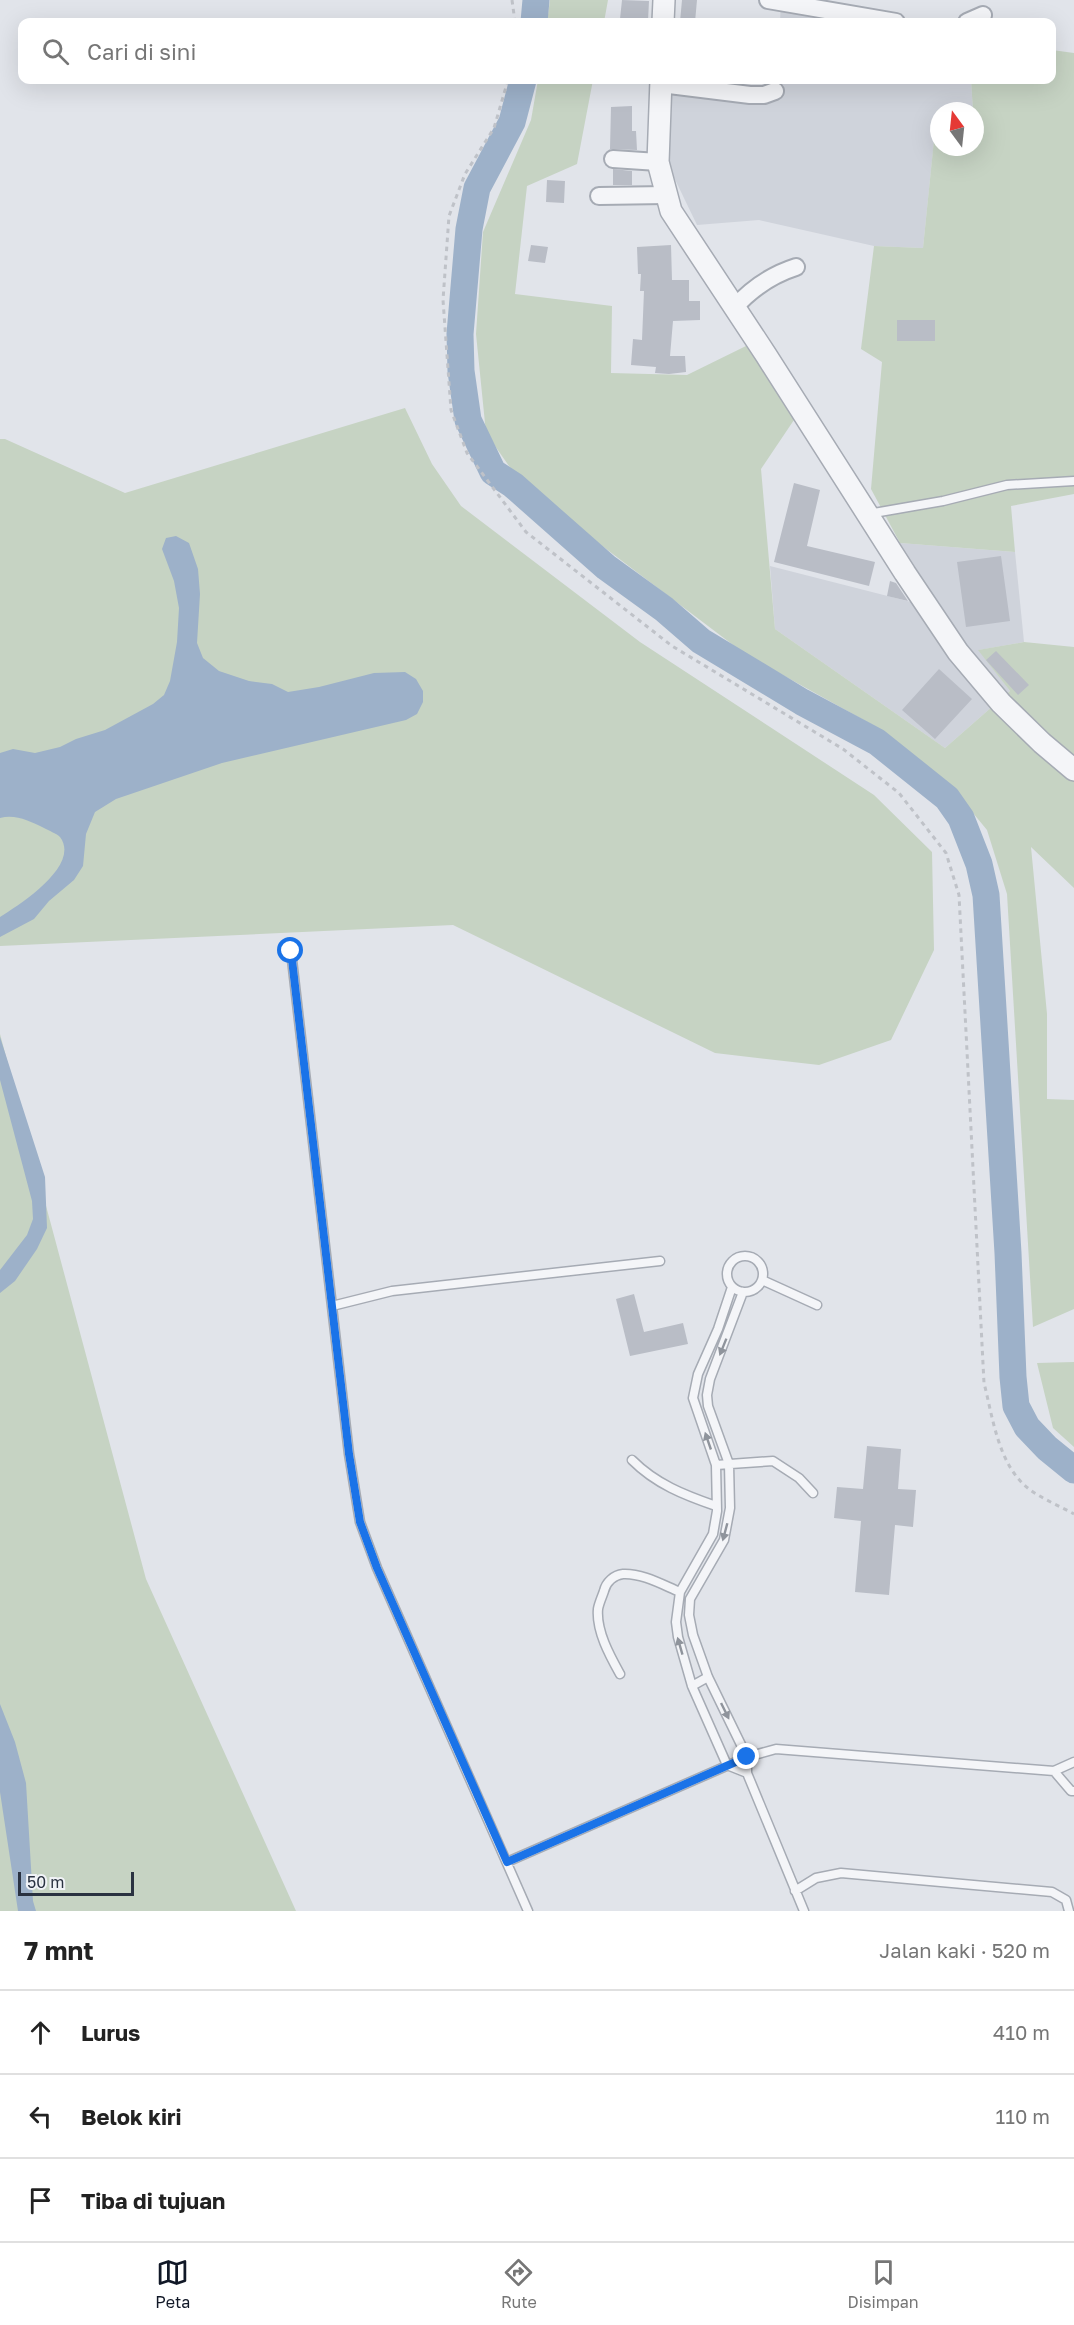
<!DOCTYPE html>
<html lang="id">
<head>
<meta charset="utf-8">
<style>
	:root { --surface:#fff; --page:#f2f2f2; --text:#222; --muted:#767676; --line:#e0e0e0; --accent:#111827 }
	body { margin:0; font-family:"Golos Text",sans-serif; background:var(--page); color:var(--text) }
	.compass { position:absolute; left:930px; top:102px; width:54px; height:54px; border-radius:50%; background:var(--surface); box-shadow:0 6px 24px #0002; rotate:345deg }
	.scale { position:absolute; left:18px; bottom:15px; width:116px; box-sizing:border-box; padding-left:6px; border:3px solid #2a3241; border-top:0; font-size:16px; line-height:21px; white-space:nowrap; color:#2a3241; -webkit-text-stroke:4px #f1f3f7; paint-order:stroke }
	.stop { position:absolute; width:18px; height:18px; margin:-14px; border:4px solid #1a73e8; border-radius:50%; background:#fff }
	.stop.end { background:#1a73e8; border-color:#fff; box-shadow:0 2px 6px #0008 }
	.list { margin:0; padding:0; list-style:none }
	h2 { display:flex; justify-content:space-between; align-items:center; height:78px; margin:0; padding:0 24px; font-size:26px }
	h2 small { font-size:20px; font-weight:400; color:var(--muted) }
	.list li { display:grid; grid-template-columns:39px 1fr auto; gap:18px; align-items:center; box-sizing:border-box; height:84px; padding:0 24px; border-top:2px solid var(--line) }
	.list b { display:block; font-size:22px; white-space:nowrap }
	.list em { font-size:20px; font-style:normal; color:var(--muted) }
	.icon { flex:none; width:33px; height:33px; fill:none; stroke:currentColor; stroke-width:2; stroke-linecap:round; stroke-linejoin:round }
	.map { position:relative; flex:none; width:1074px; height:1911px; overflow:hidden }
	.search { position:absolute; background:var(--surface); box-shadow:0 6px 24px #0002; left:18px; right:18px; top:18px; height:66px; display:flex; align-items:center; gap:15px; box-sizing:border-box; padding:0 21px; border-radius:12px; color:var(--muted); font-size:22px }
	.sheet { height:330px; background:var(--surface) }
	nav { display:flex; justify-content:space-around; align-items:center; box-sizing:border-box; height:84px; border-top:2px solid var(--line); background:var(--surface); font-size:16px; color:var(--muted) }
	nav a { display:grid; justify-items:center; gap:3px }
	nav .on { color:var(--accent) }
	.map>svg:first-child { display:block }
</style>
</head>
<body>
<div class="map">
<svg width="1074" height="1911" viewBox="0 0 1074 1911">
	<rect width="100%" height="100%" fill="#e1e4ea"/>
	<path fill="#cfd3db" d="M781,0L880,22H780Z
		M777,80H971L973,111H937L923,248L874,246L759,220L697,225L669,167L670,84L776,95Z
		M900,543L1015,552L1024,642L979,650L1010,691L945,748L775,629L770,566L915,603Z"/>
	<path fill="#c6d3c3" d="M550,0H608L604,22H547Z
		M1052,50L1074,53V494L1011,506L1015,552L900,543L871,489L882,362L861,349L874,246L923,248L937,110L946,111H939V147H975V111H973L971,80H1052Z
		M538,80H593L577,164L527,186L515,294L612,306L611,373L687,375L746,346L798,414L761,469L775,629L945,748L1010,691L978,650L1024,642L1074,647V888L1031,847L1047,1014V1099L1074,1100V1309L1033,1327L1007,894L987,830L950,785L878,728L745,654L523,486L486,433L476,334L483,232L531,120Z
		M405,408L432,464L461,506L640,642L874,795L932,852L934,950L891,1040L819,1065L715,1053L453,925L0,946V439H5L125,493Z
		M0,1034L146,1579L296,1911H0Z
		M1074,1362V1447L1053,1428L1037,1363Z"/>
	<path fill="#9db1c9" d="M176,536L189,543L198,569L200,594L197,643L203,658L219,671L249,681L272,684L288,692L319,687L374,673L405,672L416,679L423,691V702L417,714L406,720L222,763L116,799L95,812L86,834L83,866L74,880L49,901L34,919L0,937V917C21,904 81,865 60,837C56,833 49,831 44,828C29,821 16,814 0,818V753L13,749L35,753L60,747L76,739L105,730L153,704L164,695L170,681L177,642L179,608L174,581L162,549L166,538Z
		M0,1037L45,1177L47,1228L37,1249L15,1281L0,1293V1270L27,1235L33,1219L32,1201L0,1080Z
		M0,1704L15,1742L26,1783L33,1901L36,1911H18L0,1792Z"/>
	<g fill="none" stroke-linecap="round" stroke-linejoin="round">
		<path stroke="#9db1c9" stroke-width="27" d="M534,22L536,0
			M523,80L512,122L477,188L469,229L460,334L461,371L468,420L493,472L513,485L606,567L664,609L701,641L802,702L877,742L947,798L961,818L979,864L986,895L1008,1253L1013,1377L1016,1406L1027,1427L1047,1448L1074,1470"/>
	</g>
	<path fill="#b9bdc6" d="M622,0L649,1L648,21L620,19Z
		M682,0H697L695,22H680Z
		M632,106V131H636L637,150L610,149L611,107Z
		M613,169L632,171V185H613Z
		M547,180L565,181L564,203L546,202Z
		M531,245L548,247L545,263L528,261Z
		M671,245L672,280H689V301H700V320L673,321L670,356H685L686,372L669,374L655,373L656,367L631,365L633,339L642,340L644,291H640L641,274H638L637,247Z
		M897,320H935V341H897Z
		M794,483L820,490L807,546L875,562L869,586L774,562Z
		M1001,556L1010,621L966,627L957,562Z
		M890,581L896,583L908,601L887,596Z
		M996,651L1029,685L1018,695L986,660Z
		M939,669L972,699L935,739L902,710Z
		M634,1294L644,1332L683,1323L688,1344L630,1356L616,1299Z
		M867,1446L901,1449L898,1489L916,1490L913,1527L895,1525L889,1595L855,1592L861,1521L834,1518L837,1487L863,1489Z"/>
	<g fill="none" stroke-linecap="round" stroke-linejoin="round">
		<defs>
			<path id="service" d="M868,514L943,501L1007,485L1074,481
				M291,951L349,1454L360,1522L377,1568L528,1911
				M727 1274a18 18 0 1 1 36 0a18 18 0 1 1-36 0Z
				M762,1280L817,1305
				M732,1287L718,1329L698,1374L693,1398L716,1465L717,1511L713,1534L680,1592L676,1622L678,1637L692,1686L727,1765L747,1773V1757L708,1677L693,1635L689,1615L690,1599L724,1540L730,1508L729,1464L708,1406L707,1395L710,1379L743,1292
				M332,1306L392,1291L660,1261
				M632,1460C656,1484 684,1495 716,1506
				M716,1465L773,1461L799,1478L813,1493
				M620,1674C610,1656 596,1631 598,1609C599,1603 602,1597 604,1591C606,1582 614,1575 623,1574C642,1573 663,1585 680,1592
				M692,1686L708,1677
				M1074,1762L1054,1771L1071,1791H1074
				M747,1773L804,1911
				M507,1862L747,1757L776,1749L1054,1771
				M795,1891L816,1878L841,1873L1052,1892L1066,1900L1069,1911"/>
			<path id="minor" d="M768,0L896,22
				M967,22L983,15
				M661,84L750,95H764L775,91
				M613,159L658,162
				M599,196L666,195
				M734,308C752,288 771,275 796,267"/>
			<path id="tertiary" d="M663,22L664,0
				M661,80L658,162L671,211L766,355L905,573L958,652L1001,703L1042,743L1074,770"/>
		</defs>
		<use href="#service" stroke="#a6abb4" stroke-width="11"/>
		<use href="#minor" stroke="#a6abb4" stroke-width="20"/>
		<use href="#tertiary" stroke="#a6abb4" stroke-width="24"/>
		<path stroke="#bfc2c8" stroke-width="3" stroke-dasharray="4.5 4.5" stroke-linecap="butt" d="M512,0L515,22
			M508,80L494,128L465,174L449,216L443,300L451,410L467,453L526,532L672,646L843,749L899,793L946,853L959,895L984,1383C993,1418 998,1465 1029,1489C1042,1499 1060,1506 1074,1514"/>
		<use href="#service" stroke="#f4f5f8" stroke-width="8"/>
		<use href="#minor" stroke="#f4f5f8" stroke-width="16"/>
		<use href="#tertiary" stroke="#f4f5f8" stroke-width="21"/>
	</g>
	<defs><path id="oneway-solid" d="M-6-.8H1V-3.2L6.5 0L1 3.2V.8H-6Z" transform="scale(1.5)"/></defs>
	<g fill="#8f949c">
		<use href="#oneway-solid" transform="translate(723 1347) rotate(112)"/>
		<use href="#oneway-solid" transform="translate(708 1441) rotate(-109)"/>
		<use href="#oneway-solid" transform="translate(725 1532) rotate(105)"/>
		<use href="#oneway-solid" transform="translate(680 1646) rotate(-106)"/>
		<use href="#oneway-solid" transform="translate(725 1711) rotate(64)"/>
	</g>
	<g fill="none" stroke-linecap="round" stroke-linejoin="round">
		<path stroke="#1a73e8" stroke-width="8" d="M291,951L349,1454L360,1522L377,1568L507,1862L747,1757"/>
	</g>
</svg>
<svg class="compass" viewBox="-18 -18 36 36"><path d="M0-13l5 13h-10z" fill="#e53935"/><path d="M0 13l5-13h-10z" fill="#767676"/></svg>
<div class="scale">50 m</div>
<div class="stop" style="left:291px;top:951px"></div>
<div class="stop end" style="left:747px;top:1757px"></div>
<div class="search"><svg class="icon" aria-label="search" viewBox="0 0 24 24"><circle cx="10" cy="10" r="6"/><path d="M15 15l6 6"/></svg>Cari di sini</div>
</div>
<section class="sheet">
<h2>7 mnt<small>Jalan kaki · 520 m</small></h2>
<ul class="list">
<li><svg class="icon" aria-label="ahead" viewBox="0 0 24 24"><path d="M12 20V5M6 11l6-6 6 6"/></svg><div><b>Lurus</b></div><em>410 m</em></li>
<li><svg class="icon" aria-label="left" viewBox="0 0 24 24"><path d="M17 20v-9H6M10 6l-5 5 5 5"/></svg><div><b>Belok kiri</b></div><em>110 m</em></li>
<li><svg class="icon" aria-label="arrive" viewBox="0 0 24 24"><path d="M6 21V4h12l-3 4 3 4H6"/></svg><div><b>Tiba di tujuan</b></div></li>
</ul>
</section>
<nav>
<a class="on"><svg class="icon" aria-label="map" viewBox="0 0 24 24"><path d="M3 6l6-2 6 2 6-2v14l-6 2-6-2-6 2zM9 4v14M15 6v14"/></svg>Peta</a>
<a><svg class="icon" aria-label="directions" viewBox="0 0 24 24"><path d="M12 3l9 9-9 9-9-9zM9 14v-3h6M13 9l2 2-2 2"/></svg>Rute</a>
<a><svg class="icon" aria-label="saved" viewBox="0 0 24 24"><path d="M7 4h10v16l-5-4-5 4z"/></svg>Disimpan</a>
</nav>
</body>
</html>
